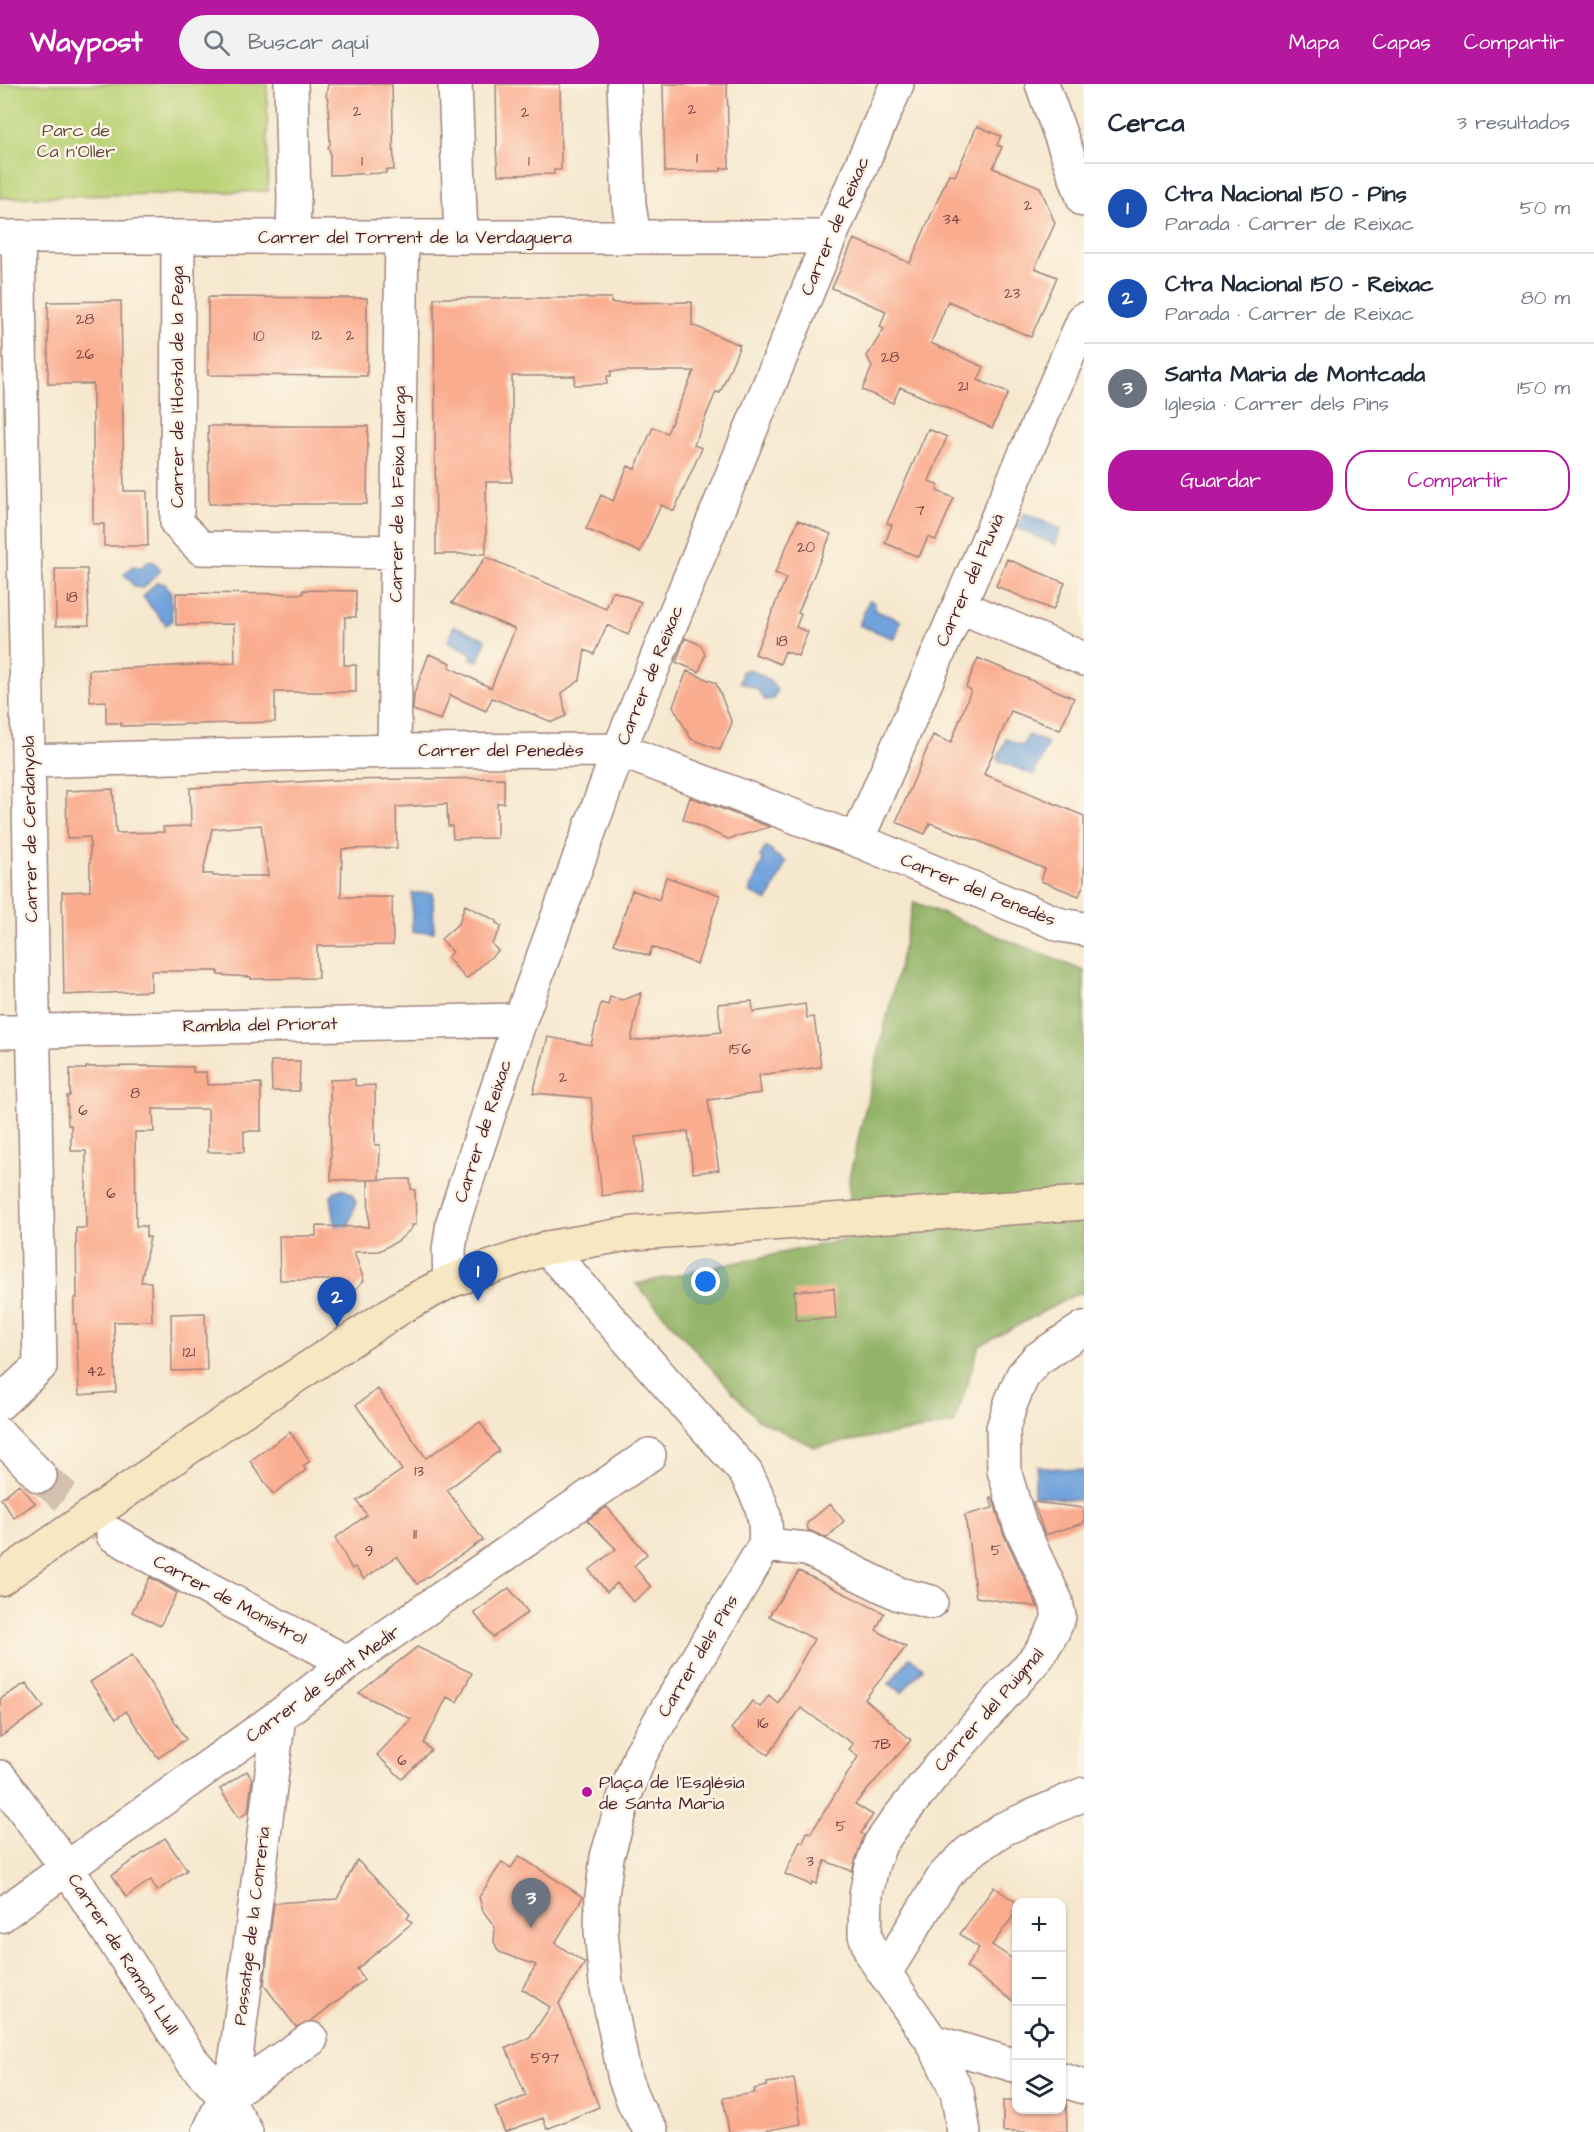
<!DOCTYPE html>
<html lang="es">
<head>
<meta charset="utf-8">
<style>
	:root { --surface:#fff; --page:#f2f2f3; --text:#1f2937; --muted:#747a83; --line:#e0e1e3; --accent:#b5179e }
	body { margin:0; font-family:"Architects Daughter",sans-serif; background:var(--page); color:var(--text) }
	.controls { position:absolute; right:18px; bottom:18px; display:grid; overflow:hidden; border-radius:12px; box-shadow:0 2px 4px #0004 }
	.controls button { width:54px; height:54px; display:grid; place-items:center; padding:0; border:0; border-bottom:2px solid var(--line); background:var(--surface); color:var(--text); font:30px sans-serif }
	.you { position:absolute; left:706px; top:1198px; width:21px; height:21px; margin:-15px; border:4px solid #fff; border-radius:50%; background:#1a73e8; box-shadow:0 0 0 9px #1a73e833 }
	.badge { display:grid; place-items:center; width:39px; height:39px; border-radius:50%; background:var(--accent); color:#fff; font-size:20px; font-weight:700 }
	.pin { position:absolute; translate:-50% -50px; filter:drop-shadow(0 2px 3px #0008) }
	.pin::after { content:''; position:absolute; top:32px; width:21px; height:18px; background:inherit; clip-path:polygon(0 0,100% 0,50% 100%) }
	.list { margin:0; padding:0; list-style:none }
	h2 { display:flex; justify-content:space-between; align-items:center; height:78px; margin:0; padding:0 24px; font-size:26px }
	h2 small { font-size:20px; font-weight:400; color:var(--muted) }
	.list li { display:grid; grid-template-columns:39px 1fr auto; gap:18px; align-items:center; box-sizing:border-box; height:90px; padding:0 24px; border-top:2px solid var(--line) }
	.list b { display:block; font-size:22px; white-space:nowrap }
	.list p { margin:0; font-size:20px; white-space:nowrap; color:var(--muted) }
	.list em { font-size:20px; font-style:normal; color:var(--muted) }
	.actions { display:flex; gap:12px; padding:18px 24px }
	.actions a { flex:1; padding:14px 0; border:2px solid var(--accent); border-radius:24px; text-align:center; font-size:21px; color:var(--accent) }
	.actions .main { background:var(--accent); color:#fff }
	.icon { flex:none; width:33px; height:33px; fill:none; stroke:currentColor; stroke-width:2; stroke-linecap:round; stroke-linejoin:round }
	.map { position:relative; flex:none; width:1084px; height:2048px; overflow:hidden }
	header { display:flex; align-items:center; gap:36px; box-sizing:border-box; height:84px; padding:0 30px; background:var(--accent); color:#fff }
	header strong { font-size:28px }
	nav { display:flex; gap:33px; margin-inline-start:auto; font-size:21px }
	.search { width:420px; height:54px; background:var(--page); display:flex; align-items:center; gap:15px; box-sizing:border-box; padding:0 21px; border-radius:33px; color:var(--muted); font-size:22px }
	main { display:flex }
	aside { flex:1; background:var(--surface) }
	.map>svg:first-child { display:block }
</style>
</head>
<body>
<header>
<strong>Waypost</strong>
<div class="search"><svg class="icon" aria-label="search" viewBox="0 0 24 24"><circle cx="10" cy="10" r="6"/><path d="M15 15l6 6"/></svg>Buscar aquí</div>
<nav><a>Mapa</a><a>Capas</a><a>Compartir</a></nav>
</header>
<main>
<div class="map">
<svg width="1084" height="2048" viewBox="0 0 1084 2048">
	<rect width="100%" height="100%" fill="#fcf5e5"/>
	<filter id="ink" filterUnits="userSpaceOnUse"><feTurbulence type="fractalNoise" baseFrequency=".0167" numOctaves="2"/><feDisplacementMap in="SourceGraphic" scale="12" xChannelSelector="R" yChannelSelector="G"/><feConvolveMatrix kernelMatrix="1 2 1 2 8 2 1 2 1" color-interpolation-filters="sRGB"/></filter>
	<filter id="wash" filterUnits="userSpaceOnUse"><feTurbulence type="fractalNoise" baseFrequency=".008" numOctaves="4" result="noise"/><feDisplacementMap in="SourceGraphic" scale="24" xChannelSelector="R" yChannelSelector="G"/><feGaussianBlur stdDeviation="1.35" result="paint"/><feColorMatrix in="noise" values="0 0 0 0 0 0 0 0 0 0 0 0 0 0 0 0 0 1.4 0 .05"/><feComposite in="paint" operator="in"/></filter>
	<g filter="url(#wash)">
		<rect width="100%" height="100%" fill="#f6e8cf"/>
		<path fill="#bad276" stroke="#827850" stroke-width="1.5" d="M0,0H267L268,107L0,114Z"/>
		<path fill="#93b467" stroke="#6e6a49" stroke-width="1.5" d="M914,818L1084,887V1211L1080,1208L979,1262L954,1340L814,1363L757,1335L636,1200L852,1154L849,1094Z"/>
		<path fill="#70a2db" stroke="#5d6083" stroke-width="1.5" d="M1024,429L1061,445L1055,461L1017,444Z
			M148,477L154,478L161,486L143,504L135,503L124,490L133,482L141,484Z
			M157,498L165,500L171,510L172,537L166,541L143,513Z
			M869,516L875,519L874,526L901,537L895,555L859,541Z
			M454,542L485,555L486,556L478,577L471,575V569L448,558Z
			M749,585C761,590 770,595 777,607L773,615L765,616L757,605L740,598L742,587Z
			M1028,651L1048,659L1034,691L997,676L1006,655L1023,662Z
			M766,763L772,766V769L786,778L768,817L749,808L763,776L760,773Z
			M412,809H433L434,848H412Z
			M342,1105L352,1110L356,1118L348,1144L336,1146L331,1113L335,1107Z
			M1037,1382L1084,1387V1417L1033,1411Z
			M910,1573L923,1584L902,1608L889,1600Z"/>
		<g id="blocks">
			<path fill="#faac8f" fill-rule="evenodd" d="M328,0H392L394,86H386V89L330,91V67L328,64L330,60L328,16L326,12Z
				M496,0H560L561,86H554V90L498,91L496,64L497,61Z
				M663,0H727L729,84H721V87L665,88Z
				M977,42L1001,52L997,61L1002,63L993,84L1040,103L1055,139L1035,184L1057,193L1031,253L948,217L931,259L984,283L978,296L1008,309L992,344L900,303L893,319L862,306L872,283L867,272L884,245L880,243L886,227L832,204L854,155L910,179L949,90L955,92Z
				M208,213L367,214V292L208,291Z
				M434,214H611V219L692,218V241L740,261L720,309L716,308L694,361L702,364L674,427L661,421L640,468L586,445L601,411L613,417L628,382L635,385L653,343L667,349L694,287H611V292H607V300L574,301L575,292H512V398H486V470H436Z
				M121,217L124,407H147L148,462H104V440H93V300H48V218Z
				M208,342H368L367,420H209Z
				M928,345L947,353L929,397L939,401L937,407L954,414L936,456L928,453L919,473L885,459L892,441L887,439Z
				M798,436L831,450L798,529L801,530L796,543L808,548L798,572L785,567L780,580L755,570L786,494L775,489Z
				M486,473L606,525L613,507L641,518L628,551L607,541L594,570L585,566L580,596L562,609L566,632L552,638L492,614L486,627L450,611L441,636L413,626L414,610L429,570L451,579L449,583L491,604L515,545L452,519Z
				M1007,475L1065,499L1053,526L996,502Z
				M55,485H87L89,541L56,542Z
				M303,506L356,507V533H345L344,581H356V608H275V638L121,642V639H106V617L90,618L89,586L235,579L234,540L176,541V509L303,510Z
				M685,554L701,561L705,571L699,588L676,578Z
				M978,574L1074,614L1060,646L1011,627L984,690L1084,732V799L1079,812L1041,797L1045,785L981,758L930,739L925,750L896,738L933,651L951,659L971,606L966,603Z
				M687,587L716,599L732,639L720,666L691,655L673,622Z
				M504,694V719H497V754L453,755L452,742H448L447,720L396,723L397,764L342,765L341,813H392L393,861L317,862L318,894L251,895V893L218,891V887H151V907L64,911L62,808L90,807V753L67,754L66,707L113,705L116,749L164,748L163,743L191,742L190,704L335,696ZM261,741L268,792H213V790H203L212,745Z
				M690,713L770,743L728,755L683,735Z
				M666,793L720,811L697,880L652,863L649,872L614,860L632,806L659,816Z
				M465,821L497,837L496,839L502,842L492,860L498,867L466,895L447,873L453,868L441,855L459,839Z
				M641,909L631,957L721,948L718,920L752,917L753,928L805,920L807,934L814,933L821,983L759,991L761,1009L708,1016L719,1086L693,1089L688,1047L635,1053L643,1106L602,1112L591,1014L533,1009L548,953L591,961L601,919L608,921L610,913L623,916Z
				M271,977H300L299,1007H272Z
				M146,982L193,983V988H206L207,1001L261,999V1047H244V1068H208V1025H153L154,1048H135L136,1142H146V1153H150L141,1198H151L152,1237L114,1238L116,1308L79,1311L76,1240H74V1214H77L76,1144H86V1067H71V1041H68L67,1012H70V985H86V983Z
				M355,995V1002L375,1001V1061H380L379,1096H331L330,996Z
				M410,1095L411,1105L415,1106L416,1141H412V1144L398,1157L379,1167L354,1168L364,1196L352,1209L336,1206L333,1196H280L279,1152H316V1142L369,1143L368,1096Z
				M834,1204L836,1234L796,1236L794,1207Z
				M205,1229L207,1286L172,1287L171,1230Z
				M378,1305L426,1374L480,1338L499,1367L447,1406L483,1456L417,1500L397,1472L364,1495L355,1483L352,1485L335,1454L367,1431L357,1417L402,1386L356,1321Z
				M290,1348L310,1377L303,1382L306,1386L273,1410L250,1377Z
				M19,1400L35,1419L14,1434L1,1415Z
				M990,1413L993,1414L1003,1449L1038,1523L976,1513L965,1431L993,1424Z
				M1033,1418L1084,1424V1439L1045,1451Z
				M830,1420L844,1437L827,1454L808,1446L807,1439Z
				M607,1423L647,1470L634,1482L651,1503L633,1518L617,1499L607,1508L589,1486L616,1465L587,1436Z
				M799,1487L884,1529L876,1546L906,1563L865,1615L911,1656L855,1720L873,1731L861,1749L864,1751L852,1787L825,1777L816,1800L812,1798L811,1801L785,1790L800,1757L803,1758L807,1748L811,1749L858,1673L849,1665L853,1660L801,1624L768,1671L731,1645L752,1617L760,1623L769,1611L778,1619L814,1555L769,1532Z
				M150,1493L177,1509L160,1542L132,1528Z
				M509,1504L528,1528L493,1553L474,1529Z
				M417,1563L472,1589L457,1618L447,1613L424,1659L431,1666L402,1695L377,1671L411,1635L359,1609Z
				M132,1571L186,1655L158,1674L126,1627L116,1635L90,1598Z
				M26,1599L44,1623L0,1653V1615Z
				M247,1687L252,1695L248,1728L239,1734L220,1705Z
				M165,1754L187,1786L157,1807L151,1796L126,1813L112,1791Z
				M519,1772L583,1813L555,1859L585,1879L559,1919L599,2023L547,2045L543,2034L505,2048L495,2024L526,2012L506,1964L530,1954L550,1923L522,1905L536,1881L499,1868L494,1858L495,1843L483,1827L479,1813L502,1778L511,1784Z
				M357,1776L410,1830L407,1834L412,1839L357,1885L364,1896L311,1937L296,1943L264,1901L274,1819L337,1815Z
				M994,1803L1017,1819V1827L992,1861L1017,1878V1912L1013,1917L966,1883L979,1864L960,1850Z
				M794,1995L801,2040L759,2048H729L723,2014L755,2009L754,2005L767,2002V1999Z
				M1062,2016L1066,2017L1067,2048H1003V2017H1017V2025H1062Z"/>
		</g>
	</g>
	<g filter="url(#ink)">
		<use href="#blocks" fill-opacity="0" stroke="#a0847d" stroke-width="1.5"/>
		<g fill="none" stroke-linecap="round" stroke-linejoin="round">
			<path stroke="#d4c0ae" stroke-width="33" stroke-dasharray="33 16" stroke-linecap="butt" d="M40,1392L111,1450"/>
			<defs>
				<path id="street" d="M291,0L294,114L293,153
					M455,0L461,153
					M624,0L629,121L634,153
					M1042,0L1084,116
					M0,153H830
					M178,153L177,439L201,464L397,468
					M959,522L1084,575
					M394,667L402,153
					M28,677L394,667L619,666L857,756L1061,841L1084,845
					M857,756L1084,235
					M0,948L520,936
					M547,1164L746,1389C760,1416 768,1431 765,1461L641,1669L625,1711L607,1773L602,1812L601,1847L606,1899L625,1995L635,2021L652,2048
					M450,1197L449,1166L453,1138L520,936L619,666L830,153L897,0
					M0,1319L40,1282L18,153
					M0,1351L40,1392
					M113,1451L207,1504L348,1579
					M765,1461L807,1465L899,1510L931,1518
					M0,1693L67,1784L193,1978L225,2013L246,2048
					M0,1832L279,1632L348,1579L649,1371
					M886,1887L945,1791L969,1768L1003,1745L1084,1710
					M932,1957L1017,1982
					M1062,1996L1084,2003
					M225,2013L311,1955
					M209,2048L225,2013L236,1973L279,1632
					M964,2048L957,2008L944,1980L932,1957L872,1871L865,1851L866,1810L872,1782L880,1760L897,1736L932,1692L1039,1571L1053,1547L1059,1533L1056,1517L1020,1441L1004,1386L1003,1344L1012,1316L1023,1291L1037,1275L1084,1244"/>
				<path id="secondary" d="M0,1495L221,1341L403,1222L450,1197L547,1164L634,1149L1084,1119"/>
			</defs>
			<use href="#street" stroke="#a0847d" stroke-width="36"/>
			<use href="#secondary" stroke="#a0847d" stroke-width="36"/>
			<use href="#street" stroke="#fff" stroke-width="33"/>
			<use href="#secondary" stroke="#f7e8c3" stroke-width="33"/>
		</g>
	</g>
	<circle fill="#b5179e" stroke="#fcf5e5" stroke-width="2" cx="587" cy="1708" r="6"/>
	<g text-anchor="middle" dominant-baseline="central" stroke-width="5" stroke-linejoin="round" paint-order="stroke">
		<g font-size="15" fill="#764244">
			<text x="692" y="25">2</text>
			<text x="357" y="27">2</text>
			<text x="525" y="28">2</text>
			<text x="697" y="74">1</text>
			<text x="362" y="77">1</text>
			<text x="529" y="77">1</text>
			<text x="1028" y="121">2</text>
			<text x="952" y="135">34</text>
			<text x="1012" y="209">23</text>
			<text x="85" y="235">28</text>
			<text x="317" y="251">12</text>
			<text x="350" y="251">2</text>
			<text x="259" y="252">10</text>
			<text x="85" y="270">26</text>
			<text x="890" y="273">28</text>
			<text x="963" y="302">21</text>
			<text x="920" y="426">7</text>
			<text x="806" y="463">20</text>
			<text x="72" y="513">18</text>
			<text x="782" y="557">18</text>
			<text x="740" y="965">156</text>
			<text x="563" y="993">2</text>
			<text x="135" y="1009">8</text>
			<text x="83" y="1026">6</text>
			<text x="111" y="1109">6</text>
			<text x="189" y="1268">121</text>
			<text x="96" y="1287">42</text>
			<text x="419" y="1387">13</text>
			<text x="415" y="1450">11</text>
			<text x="996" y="1466">5</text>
			<text x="369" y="1467">9</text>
			<text x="763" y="1639">16</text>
			<text x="881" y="1660">7B</text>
			<text x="402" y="1676">6</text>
			<text x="841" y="1742">5</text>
			<text x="810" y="1777">3</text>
			<text x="545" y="1974">597</text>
		</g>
		<g font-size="18" fill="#664c3e" stroke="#fcf5e5">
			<text x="76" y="46">Parc de<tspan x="76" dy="21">Ca n'Oller</tspan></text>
		</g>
		<g font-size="18" fill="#4a1f2b" stroke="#fcf5e5">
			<text transform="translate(835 142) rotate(-67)">Carrer de Reixac</text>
			<text x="415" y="153">Carrer del Torrent de la Verdaguera</text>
			<text transform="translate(177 303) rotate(-90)">Carrer de l'Hostal de la Pega</text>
			<text transform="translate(398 410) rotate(-89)">Carrer de la Feixa Llarga</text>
			<text transform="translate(970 496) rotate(-66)">Carrer del Fluvià</text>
			<text transform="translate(650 591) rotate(-68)">Carrer de Reixac</text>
			<text x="501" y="666">Carrer del Penedès</text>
			<text transform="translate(30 745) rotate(-91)">Carrer de Cerdanyola</text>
			<text transform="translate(978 806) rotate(22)">Carrer del Penedès</text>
			<text transform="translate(260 941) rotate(-1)">Rambla del Priorat</text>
			<text transform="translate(483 1047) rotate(-72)">Carrer de Reixac</text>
			<text transform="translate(230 1516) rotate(28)">Carrer de Monistrol</text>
			<text transform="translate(698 1572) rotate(-59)">Carrer dels Pins</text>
			<text transform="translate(323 1600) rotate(-36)">Carrer de Sant Medir</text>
			<text transform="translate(989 1626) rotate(-49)">Carrer del Puigmal</text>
			<text transform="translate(252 1842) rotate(-83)">Passatge de la Conreria</text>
			<text transform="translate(123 1870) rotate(57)">Carrer de Ramon Llull</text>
		</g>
		<g font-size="18" fill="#4a1f2b" stroke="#fcf5e5" text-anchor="start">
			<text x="599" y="1698">Plaça de l'Església<tspan x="599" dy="21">de Santa Maria</tspan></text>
		</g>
	</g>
</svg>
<div class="controls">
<button>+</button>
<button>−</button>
<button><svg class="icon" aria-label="locate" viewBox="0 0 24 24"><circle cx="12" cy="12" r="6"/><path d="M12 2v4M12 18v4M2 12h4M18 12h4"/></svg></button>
<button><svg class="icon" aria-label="layers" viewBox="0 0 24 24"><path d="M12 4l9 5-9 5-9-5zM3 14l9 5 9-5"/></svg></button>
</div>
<div class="you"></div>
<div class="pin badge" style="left:478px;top:1217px;background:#1a4fb4">1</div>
<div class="pin badge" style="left:337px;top:1243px;background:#1a4fb4">2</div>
<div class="pin badge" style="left:531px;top:1844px;background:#6b7280">3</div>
</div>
<aside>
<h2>Cerca<small>3 resultados</small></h2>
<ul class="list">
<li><span class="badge" style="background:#1a4fb4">1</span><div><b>Ctra Nacional 150 - Pins</b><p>Parada · Carrer de Reixac</p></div><em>50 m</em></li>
<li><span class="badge" style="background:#1a4fb4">2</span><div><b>Ctra Nacional 150 - Reixac</b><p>Parada · Carrer de Reixac</p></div><em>80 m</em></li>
<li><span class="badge" style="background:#6b7280">3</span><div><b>Santa Maria de Montcada</b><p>Iglesia · Carrer dels Pins</p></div><em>150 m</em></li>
</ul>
<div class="actions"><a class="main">Guardar</a><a>Compartir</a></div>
</aside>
</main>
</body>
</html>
